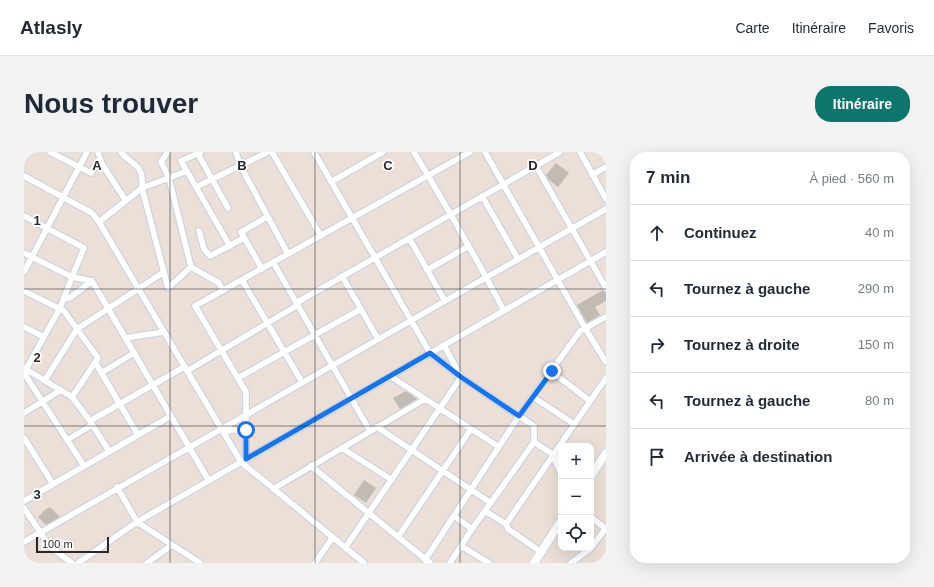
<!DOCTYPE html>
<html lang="fr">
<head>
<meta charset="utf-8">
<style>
	:root { --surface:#fff; --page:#f2f2f3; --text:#1f2937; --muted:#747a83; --line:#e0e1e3; --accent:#0f766e }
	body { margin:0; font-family:Arial,sans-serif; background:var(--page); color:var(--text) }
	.controls { position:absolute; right:12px; bottom:12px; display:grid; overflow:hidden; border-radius:8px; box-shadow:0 4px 16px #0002 }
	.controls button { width:36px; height:36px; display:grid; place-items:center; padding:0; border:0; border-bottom:1px solid var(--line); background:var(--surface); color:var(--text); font:20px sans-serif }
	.scale { position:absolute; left:12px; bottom:10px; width:73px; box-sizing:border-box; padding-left:4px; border:2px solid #272727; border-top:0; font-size:11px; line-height:14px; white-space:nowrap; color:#272727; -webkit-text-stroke:3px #fff; paint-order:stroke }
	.stop { position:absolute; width:12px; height:12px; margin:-9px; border:3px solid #1a73e8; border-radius:50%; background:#fff }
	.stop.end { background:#1a73e8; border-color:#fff; box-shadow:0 1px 4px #0008 }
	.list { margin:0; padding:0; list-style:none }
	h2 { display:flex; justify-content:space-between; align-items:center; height:52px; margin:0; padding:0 16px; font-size:17px }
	h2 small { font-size:13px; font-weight:400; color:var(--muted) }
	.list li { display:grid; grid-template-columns:26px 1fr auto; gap:12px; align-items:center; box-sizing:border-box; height:56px; padding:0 16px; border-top:1px solid var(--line) }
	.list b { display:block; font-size:15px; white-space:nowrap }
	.list em { font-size:13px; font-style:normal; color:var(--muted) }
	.icon { flex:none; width:22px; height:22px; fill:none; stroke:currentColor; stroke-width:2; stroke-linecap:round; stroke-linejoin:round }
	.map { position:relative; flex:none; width:582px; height:411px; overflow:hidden; border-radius:16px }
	header { display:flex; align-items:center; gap:24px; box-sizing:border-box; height:56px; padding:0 20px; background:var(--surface); border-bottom:1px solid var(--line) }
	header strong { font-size:19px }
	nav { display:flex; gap:22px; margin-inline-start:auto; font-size:14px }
	.intro { display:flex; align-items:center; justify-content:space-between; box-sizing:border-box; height:96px; padding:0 24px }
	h1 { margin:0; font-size:28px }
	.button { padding:10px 18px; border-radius:16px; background:var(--accent); color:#fff; font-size:14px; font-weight:700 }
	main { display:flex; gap:24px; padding:0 24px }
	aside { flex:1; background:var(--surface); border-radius:16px; box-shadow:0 4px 16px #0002 }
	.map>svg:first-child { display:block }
</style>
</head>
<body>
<header>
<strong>Atlasly</strong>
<nav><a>Carte</a><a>Itinéraire</a><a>Favoris</a></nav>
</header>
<div class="intro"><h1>Nous trouver</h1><a class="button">Itinéraire</a></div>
<main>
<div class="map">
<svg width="582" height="411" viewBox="0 0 582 411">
	<rect width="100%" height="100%" fill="#ebdfd7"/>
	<path fill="#c2bbb3" d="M532,11L545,21L534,35L524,27L522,23Z
		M579,138L582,141V149L571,155L576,163L563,171L553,153Z
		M382,239L393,247L376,257L369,246Z
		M340,328L352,336L342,351L330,343Z
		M26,355L36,365L22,373L14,365L22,357Z"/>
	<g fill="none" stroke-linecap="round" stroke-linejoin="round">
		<defs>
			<path id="street" d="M26,0L67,21L76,6
				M74,0L78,12L102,49
				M97,0C102,8 113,11 116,19C119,24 118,31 118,36L144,136L167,115
				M144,0L137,10L145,26L167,115L195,131L199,139
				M173,0L204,56
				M177,0L157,9L206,94
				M212,0L216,13L264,102
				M248,0L297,84
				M290,0L406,201L437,225L510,274V290L448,377L426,411
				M390,0C421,52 452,105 480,159
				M461,0L561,176L582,210
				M556,0L582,47
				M512,14L582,136
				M568,23L582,15
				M0,24L68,61L75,70L217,310L340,411
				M307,30L359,0
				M172,35L244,0
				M458,44L494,107
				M0,64L60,96L48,125L36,156L0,221
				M75,70L118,36L163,19
				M175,79L180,97L186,104L220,86
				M385,86L421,149
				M0,101L48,125L68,129L185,329
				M249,110L346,279
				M238,117L217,80L243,65
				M403,118L445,94
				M0,120L63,0
				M318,124L354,187
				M218,128L278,230
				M0,139L40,159L74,206L48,245
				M40,147L47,145L68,129
				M272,151L536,0
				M0,175L20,185
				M101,186L140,180
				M71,210L114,283
				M0,216L48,245L66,269L85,299
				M163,219L274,153
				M527,219L566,249
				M0,221L60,314
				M77,221L110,201
				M366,224L475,295
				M214,226L337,157
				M21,228L53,177L140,120
				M509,245L550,272
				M0,261L37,238
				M66,269L160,215
				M353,275L467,351
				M200,282L206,278H221
				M0,286L29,332
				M43,288L68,273
				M510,290L537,308
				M318,296L368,328
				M529,304L537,322
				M222,307V240L171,154L446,0
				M287,314L406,411
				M93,335L113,370L176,411
				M249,337L401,247
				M0,349L147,264
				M0,356L26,395L48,411
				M461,359L482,372L484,377L517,400
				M430,364L448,377
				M567,365L582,377
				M482,372L582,226
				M374,385L447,277
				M0,390L582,57
				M437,394L465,411
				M321,396L437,225L420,193
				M567,396L582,376
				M401,408L495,264L556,179L582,165
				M54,411L113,370L582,100
				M123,411L148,393
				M291,411L309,385
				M547,411L567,396"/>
			<path id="secondary" d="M567,324L582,301
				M510,411L537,369"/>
		</defs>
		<use href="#street" stroke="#ccd3e1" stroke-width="8"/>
		<use href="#secondary" stroke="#ccd3e1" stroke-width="10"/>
		<use href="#street" stroke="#fff" stroke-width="5.5"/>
		<use href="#secondary" stroke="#fff" stroke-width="8"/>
	</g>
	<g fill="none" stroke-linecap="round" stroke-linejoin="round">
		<path stroke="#1a73e8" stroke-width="5" d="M222,278V307L406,201L437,225L495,264L528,219"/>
	</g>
	<path fill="none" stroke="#272727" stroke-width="1" stroke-opacity="0.55" d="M146,0V411M291,0V411M436,0V411M0,137H582M0,274H582"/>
	<g font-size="13" text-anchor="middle" font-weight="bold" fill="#272727" stroke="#fff" stroke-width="3.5" stroke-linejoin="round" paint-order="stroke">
		<text x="73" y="18">A</text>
		<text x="218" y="18">B</text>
		<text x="364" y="18">C</text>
		<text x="509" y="18">D</text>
		<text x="13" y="73">1</text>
		<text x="13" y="210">2</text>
		<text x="13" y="347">3</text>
	</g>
</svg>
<div class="controls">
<button>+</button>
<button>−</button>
<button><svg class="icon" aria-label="locate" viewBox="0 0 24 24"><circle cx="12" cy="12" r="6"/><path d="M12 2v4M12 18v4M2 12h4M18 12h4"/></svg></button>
</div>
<div class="scale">100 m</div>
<div class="stop" style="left:222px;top:278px"></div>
<div class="stop end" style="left:528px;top:219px"></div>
</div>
<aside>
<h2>7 min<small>À pied · 560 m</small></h2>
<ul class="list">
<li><svg class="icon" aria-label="ahead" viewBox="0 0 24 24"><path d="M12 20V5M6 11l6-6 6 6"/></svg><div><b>Continuez</b></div><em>40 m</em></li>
<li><svg class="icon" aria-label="left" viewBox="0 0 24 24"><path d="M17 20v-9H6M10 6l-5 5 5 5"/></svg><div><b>Tournez à gauche</b></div><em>290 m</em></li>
<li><svg class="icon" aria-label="right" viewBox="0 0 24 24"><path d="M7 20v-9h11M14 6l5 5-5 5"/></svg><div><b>Tournez à droite</b></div><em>150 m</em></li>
<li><svg class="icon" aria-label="left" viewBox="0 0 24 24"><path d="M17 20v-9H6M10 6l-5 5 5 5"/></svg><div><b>Tournez à gauche</b></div><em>80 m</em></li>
<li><svg class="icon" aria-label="arrive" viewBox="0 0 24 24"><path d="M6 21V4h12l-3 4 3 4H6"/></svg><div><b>Arrivée à destination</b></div></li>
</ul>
</aside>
</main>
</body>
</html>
